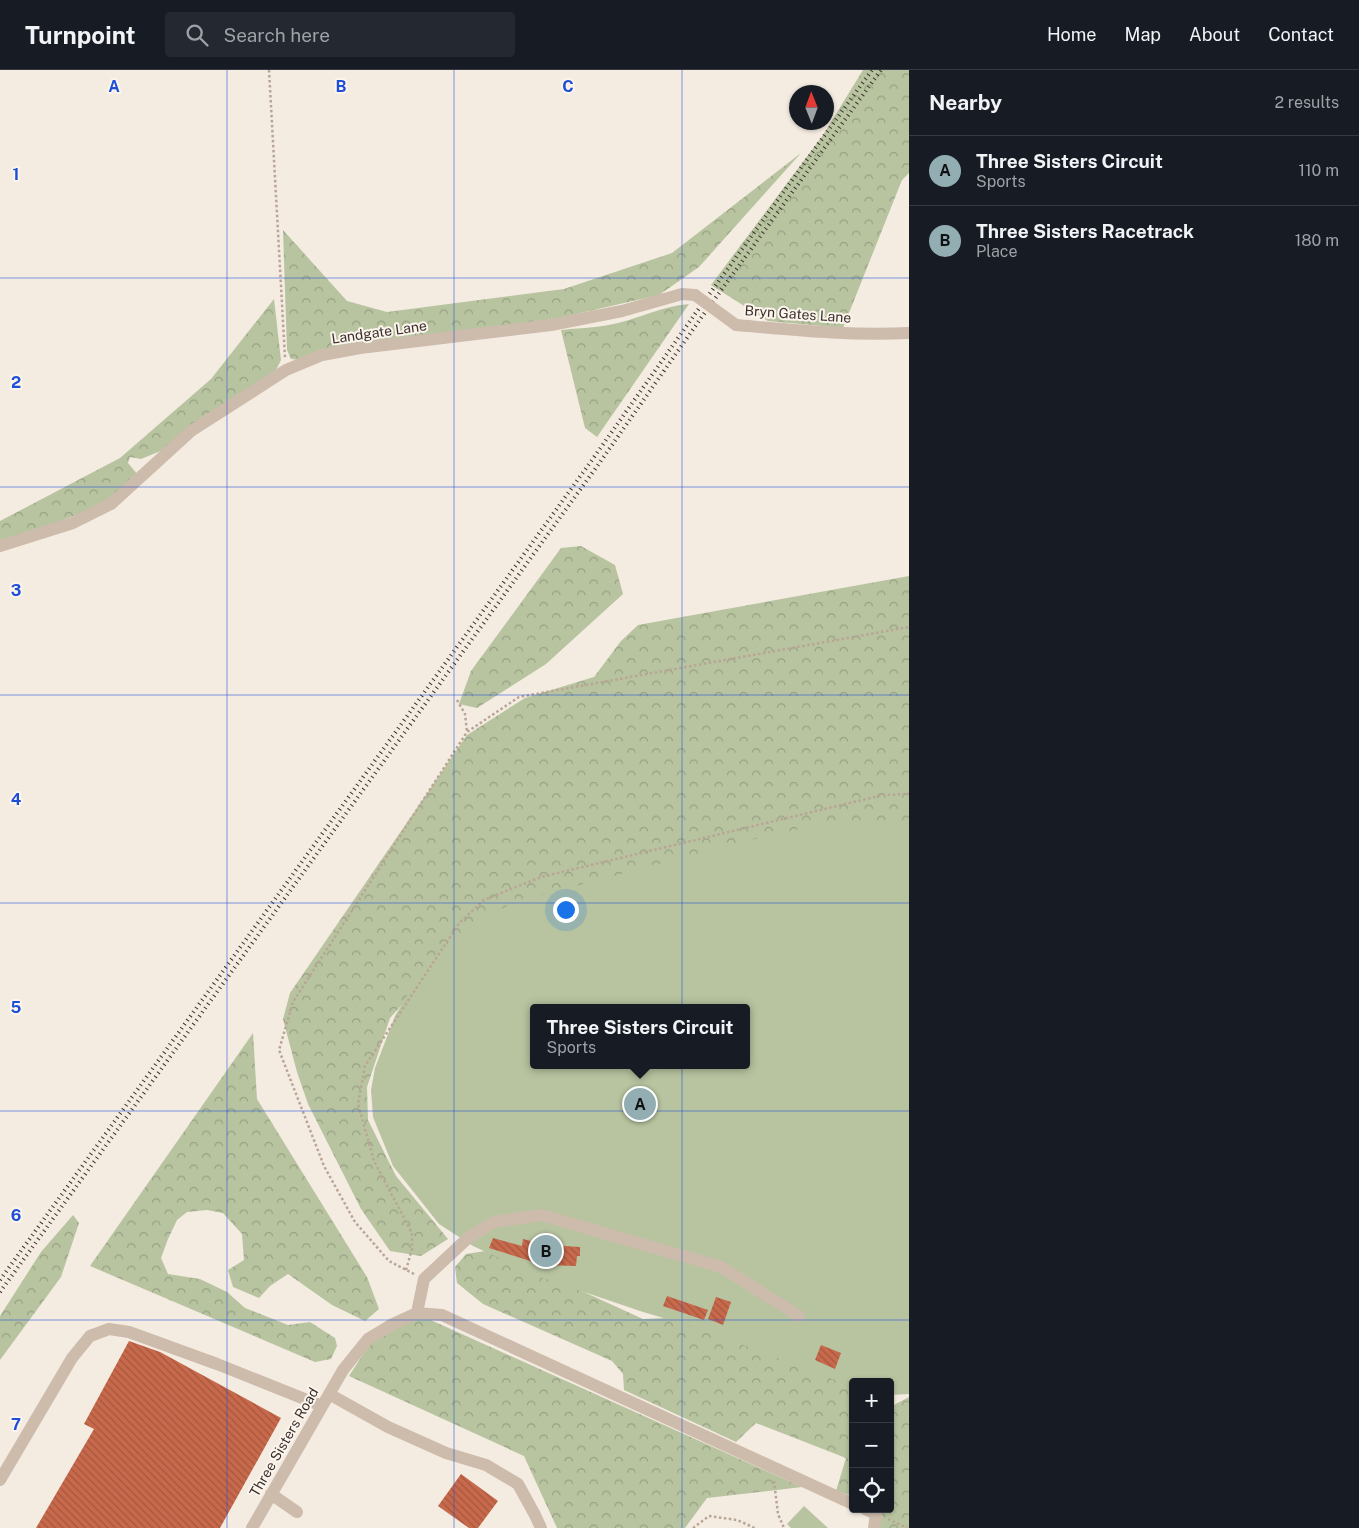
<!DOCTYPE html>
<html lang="en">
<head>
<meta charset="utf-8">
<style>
	:root { --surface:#171b24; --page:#242831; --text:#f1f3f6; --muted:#9ea1a6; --line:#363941; --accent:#92aeb2 }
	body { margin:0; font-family:"Public Sans",sans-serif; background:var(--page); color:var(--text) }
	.controls { position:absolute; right:15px; bottom:15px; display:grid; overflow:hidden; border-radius:5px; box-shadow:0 1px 4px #0004 }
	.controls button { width:45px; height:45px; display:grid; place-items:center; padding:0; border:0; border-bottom:1px solid var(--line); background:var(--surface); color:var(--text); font:25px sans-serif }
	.compass { position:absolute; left:789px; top:15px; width:45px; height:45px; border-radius:50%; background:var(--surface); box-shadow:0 1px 4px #0004; rotate:359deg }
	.you { position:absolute; left:565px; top:839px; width:18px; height:18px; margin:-12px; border:4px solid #fff; border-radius:50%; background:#1a73e8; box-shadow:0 0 0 8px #1a73e833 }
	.badge { display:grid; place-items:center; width:32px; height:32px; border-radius:50%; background:var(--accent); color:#111; font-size:16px; font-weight:700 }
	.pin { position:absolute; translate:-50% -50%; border:2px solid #fff; box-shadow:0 1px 5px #0006 }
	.popup { position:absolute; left:530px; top:934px; width:220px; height:65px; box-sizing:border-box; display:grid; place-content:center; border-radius:5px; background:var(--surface); filter:drop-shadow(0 1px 4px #0005); font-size:16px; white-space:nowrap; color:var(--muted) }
	.popup b { font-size:19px; color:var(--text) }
	.popup::after { content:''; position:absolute; left:50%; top:100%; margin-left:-10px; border:10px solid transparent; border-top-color:var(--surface) }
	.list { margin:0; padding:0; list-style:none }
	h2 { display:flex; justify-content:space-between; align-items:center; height:65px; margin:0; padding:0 20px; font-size:21px }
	h2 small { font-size:16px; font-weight:400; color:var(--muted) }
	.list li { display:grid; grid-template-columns:32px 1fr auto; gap:15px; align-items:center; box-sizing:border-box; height:70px; padding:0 20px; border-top:1px solid var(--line) }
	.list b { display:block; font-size:19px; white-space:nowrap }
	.list p { margin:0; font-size:16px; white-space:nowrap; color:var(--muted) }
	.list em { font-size:16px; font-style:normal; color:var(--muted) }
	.icon { flex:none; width:28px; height:28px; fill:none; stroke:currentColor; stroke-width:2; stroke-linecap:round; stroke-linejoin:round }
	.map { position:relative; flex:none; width:909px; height:1458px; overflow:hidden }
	header { display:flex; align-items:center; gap:30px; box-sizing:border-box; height:70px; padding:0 25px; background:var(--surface); border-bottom:1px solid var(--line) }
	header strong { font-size:24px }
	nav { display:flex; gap:28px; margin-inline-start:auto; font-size:18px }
	.search { width:350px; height:45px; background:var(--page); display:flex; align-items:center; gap:12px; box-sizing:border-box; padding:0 18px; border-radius:5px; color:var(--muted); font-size:19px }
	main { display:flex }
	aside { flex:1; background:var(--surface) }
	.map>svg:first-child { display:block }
</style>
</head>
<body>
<header>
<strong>Turnpoint</strong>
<div class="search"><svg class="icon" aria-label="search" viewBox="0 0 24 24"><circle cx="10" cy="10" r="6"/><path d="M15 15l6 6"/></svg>Search here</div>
<nav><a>Home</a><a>Map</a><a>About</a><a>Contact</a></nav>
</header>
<main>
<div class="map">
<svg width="909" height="1458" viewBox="0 0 909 1458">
	<defs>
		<pattern id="forest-crowns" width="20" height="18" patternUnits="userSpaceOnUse" patternTransform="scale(1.25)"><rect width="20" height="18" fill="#b8c4a0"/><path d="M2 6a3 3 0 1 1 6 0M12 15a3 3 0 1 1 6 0" fill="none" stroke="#97a083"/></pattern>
		<pattern id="building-back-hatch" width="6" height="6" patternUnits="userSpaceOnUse" patternTransform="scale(1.25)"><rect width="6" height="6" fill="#c8694b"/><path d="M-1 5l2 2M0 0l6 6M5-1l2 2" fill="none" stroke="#a4573f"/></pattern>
	</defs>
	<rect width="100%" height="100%" fill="#f4ebe1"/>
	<path fill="url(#forest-crowns)" d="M863,0H909V103L902,110L843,258L768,251L711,215L823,65Z
		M801,83L699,197L659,225L559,248L299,290L291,289L287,280L283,160L347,231L387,242L564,219L672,183Z
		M274,229L281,290L276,300L163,380L141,389L130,387L128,393L138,405L112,431L0,475V451L120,388L211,309Z
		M689,234L597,367L585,358L561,260C577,258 593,258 609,255C636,250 661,236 689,234Z
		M581,476L615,495L623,524L546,594L477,638L459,634L471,601L561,478Z
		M909,506V764L467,863L390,948L367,1017L368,1050L396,1106L448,1169L421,1186L390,1181L361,1139L308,1034L297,1002L283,949L290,923L467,665L525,628L594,607L621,571L638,555Z
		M253,963L257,1029L367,1207L379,1239L365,1251L332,1235L288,1204L270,1216L259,1228L233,1217L228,1200L244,1190L242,1164L223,1143L207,1140L187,1142L177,1150L168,1169L161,1188L168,1204L200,1209L227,1222L245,1238L288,1255L310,1252L335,1268L337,1276L331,1289L315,1292L90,1196Z
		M73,1145L79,1153L61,1207L0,1290V1246L41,1182Z
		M485,1181L503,1185L643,1249L685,1247L853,1313V1426L836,1421L846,1388L756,1353L736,1372L624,1320L623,1304L612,1291L483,1234L457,1213L455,1197L466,1184Z
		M424,1247L802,1417L707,1428L685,1458H557L524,1386L349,1306L371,1272L398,1256Z
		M909,1327V1458H879L883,1439H890V1337Z"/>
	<path fill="#b8c4a0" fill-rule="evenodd" d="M872,752L909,760V1324L890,1325V1312H853V1317L701,1259L643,1242L540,1207L473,1176L439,1154L393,1096L373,1047L371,1020L375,998L395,946L410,921L449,877L472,856L514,832L767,766L827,753ZM534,938H746V995H534Z
		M804,1436L828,1458H791L787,1454Z"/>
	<path fill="url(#building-back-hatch)" d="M493,1168L522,1176L523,1169L548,1175L580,1177V1186H577L576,1196L543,1195L489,1178Z
		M667,1226L708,1240L704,1250L663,1236Z
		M716,1227L731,1232L723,1255L708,1249Z
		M129,1271L160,1282L281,1348L220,1458H36L94,1359L84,1354Z
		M821,1275L841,1283L835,1299L815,1290Z
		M461,1404L498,1431L478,1458H469L438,1436Z"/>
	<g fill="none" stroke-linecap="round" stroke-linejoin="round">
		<path stroke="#b9a596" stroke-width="2.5" stroke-dasharray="2.5 2.5" stroke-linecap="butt" d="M269,0L285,288
			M457,630L465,644L467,662
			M406,1200L412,1179V1163L374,1091L358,1034L365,996L460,852L484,830L541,807L883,725L909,724
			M414,1204L389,1191L355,1152L324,1096L279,980L293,932L467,662L519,627L909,557
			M774,1411L778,1444L784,1458
			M888,1449L907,1458
			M693,1458L709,1446L737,1450L755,1458"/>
		<path stroke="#cdbbac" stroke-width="12" d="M736,255C794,260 851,266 909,263
			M0,476L73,453L111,434L191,361L286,300L322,285L360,278L551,255L622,241L682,224L695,225
			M417,1243L424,1209L469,1167L494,1152L541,1145L721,1197L799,1246
			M329,1324L388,1357L446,1383L486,1395L518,1414L535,1445L541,1458
			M0,1410L72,1288L90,1266L109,1259L129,1262L217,1294L322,1336
			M271,1424L297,1442
			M865,1439L876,1444L874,1458
			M252,1458L343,1300L368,1269L393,1254L417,1243L442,1245L853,1434"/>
		<path stroke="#3b302b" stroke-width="4" stroke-dasharray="1 4" stroke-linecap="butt" d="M0,1210L592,390L695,244L872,0
			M0,1222L598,395L701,248L881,0"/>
		<path stroke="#cdbbac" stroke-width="12" d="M695,225L736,255"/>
	</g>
	<path fill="none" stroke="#1d4ed8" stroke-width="1" stroke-opacity="0.55" d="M227,0V1458M454,0V1458M682,0V1458M0,208H909M0,417H909M0,625H909M0,833H909M0,1041H909M0,1250H909"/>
	<g text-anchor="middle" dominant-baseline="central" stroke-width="4" stroke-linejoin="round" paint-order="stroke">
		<g font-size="14" fill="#3b302b" stroke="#fbf5ee">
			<text transform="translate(798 244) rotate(4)">Bryn Gates Lane</text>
			<text transform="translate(379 262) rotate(-8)">Landgate Lane</text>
			<text transform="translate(284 1372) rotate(-60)">Three Sisters Road</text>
		</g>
	</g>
	<g font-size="16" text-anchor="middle" font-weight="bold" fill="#1d4ed8" stroke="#fbf5ee" stroke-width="4" stroke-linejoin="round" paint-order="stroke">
		<text x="114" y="22">A</text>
		<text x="341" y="22">B</text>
		<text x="568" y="22">C</text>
		<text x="16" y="110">1</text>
		<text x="16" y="318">2</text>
		<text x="16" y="526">3</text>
		<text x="16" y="735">4</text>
		<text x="16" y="943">5</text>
		<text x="16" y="1151">6</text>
		<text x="16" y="1360">7</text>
	</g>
</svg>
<div class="controls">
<button>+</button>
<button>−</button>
<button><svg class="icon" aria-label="locate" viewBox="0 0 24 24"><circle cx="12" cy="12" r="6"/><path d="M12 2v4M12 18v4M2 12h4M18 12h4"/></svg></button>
</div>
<svg class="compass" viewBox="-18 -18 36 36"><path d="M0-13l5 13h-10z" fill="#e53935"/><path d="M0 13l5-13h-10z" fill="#9ea1a6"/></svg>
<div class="you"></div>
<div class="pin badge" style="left:640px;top:1034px">A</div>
<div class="popup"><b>Three Sisters Circuit</b>Sports</div>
<div class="pin badge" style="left:546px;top:1181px">B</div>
</div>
<aside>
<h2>Nearby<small>2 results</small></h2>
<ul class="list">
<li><span class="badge">A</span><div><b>Three Sisters Circuit</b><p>Sports</p></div><em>110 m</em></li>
<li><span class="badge">B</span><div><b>Three Sisters Racetrack</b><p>Place</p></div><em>180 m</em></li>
</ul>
</aside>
</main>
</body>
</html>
